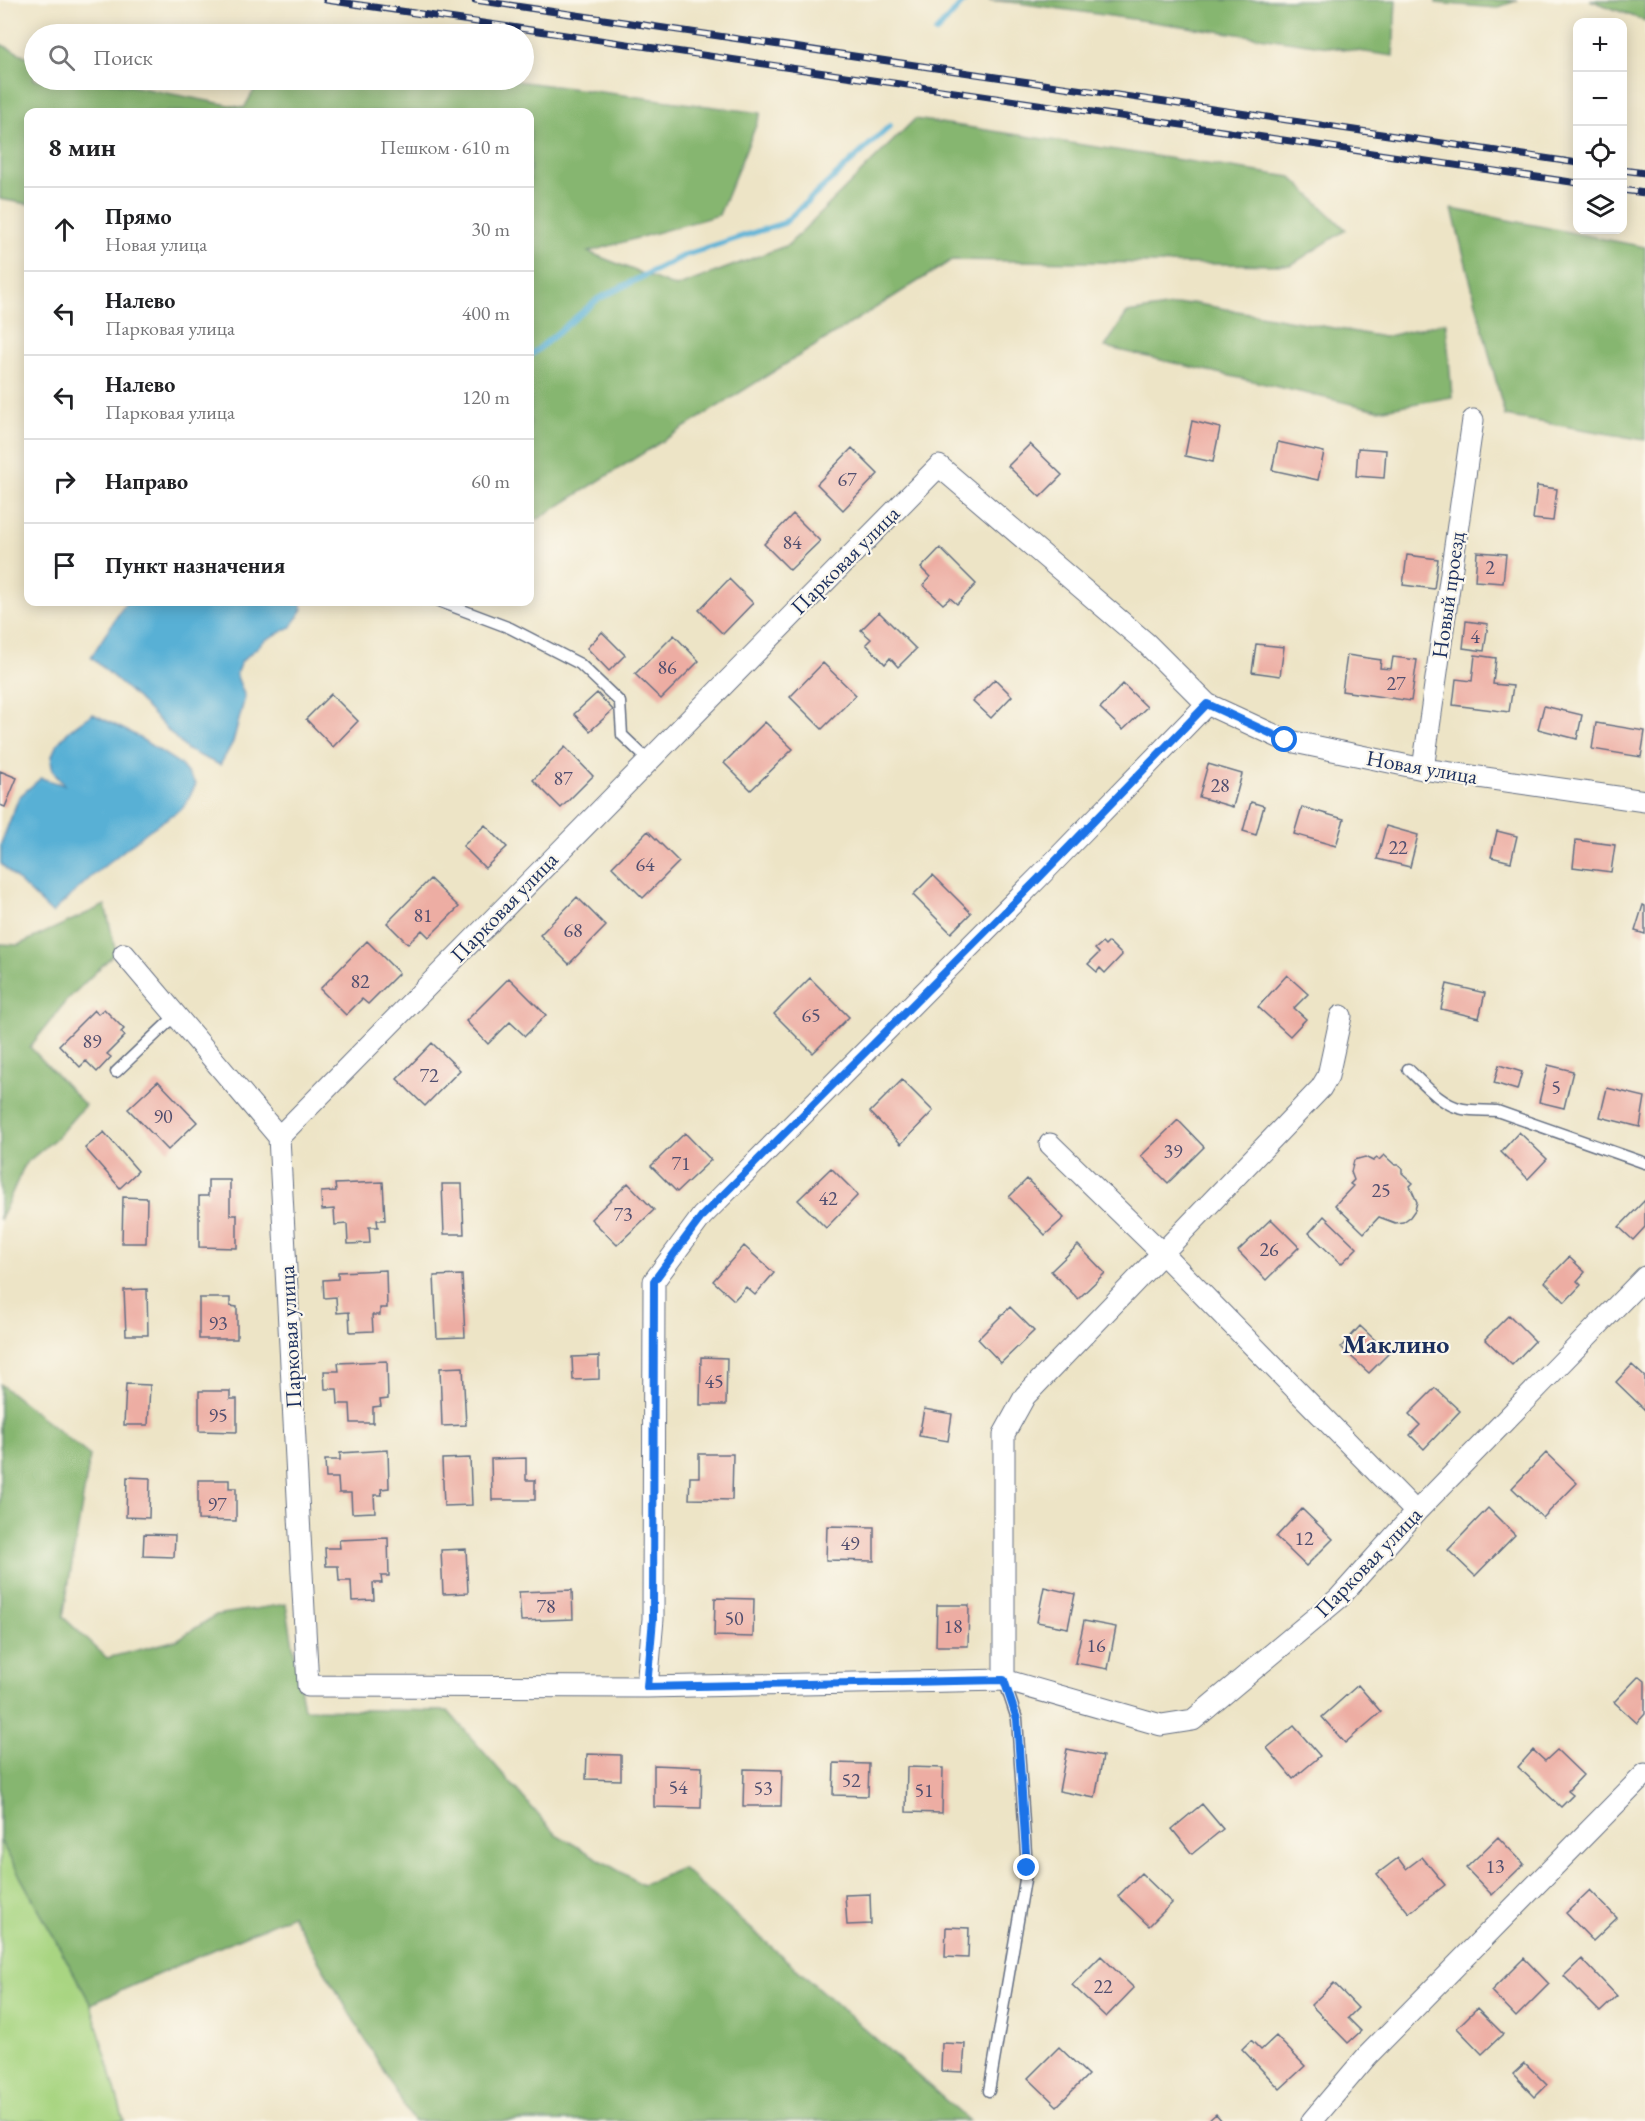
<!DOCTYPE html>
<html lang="ru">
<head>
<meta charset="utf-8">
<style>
	:root { --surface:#fff; --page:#f6f6f6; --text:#202124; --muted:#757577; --line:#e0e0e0 }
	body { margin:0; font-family:"EB Garamond",serif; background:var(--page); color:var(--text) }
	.controls { position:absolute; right:18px; top:18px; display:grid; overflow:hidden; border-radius:12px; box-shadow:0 3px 15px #0003 }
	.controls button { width:54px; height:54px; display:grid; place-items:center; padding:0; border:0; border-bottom:2px solid var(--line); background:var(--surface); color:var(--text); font:30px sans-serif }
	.stop { position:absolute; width:18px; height:18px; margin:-14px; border:4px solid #1a73e8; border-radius:50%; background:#fff }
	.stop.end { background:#1a73e8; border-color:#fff; box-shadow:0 2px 6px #0008 }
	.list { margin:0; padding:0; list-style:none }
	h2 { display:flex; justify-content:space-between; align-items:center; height:78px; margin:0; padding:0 24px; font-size:26px }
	h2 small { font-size:20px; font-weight:400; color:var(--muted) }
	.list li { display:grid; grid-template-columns:39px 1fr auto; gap:18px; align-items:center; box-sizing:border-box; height:84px; padding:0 24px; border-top:2px solid var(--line) }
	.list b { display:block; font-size:22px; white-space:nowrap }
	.list p { margin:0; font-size:20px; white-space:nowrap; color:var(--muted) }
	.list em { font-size:20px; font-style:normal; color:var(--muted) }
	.icon { flex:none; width:33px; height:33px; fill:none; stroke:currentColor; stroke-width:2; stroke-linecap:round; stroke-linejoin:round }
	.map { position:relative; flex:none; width:1645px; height:2121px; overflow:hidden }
	.search { position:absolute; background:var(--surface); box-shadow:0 3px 15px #0003; left:24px; top:24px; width:510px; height:66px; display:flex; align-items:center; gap:15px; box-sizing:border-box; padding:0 21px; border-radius:33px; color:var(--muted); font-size:22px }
	.panel { position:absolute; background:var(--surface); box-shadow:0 3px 15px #0003; left:24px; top:108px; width:510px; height:498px; border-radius:12px }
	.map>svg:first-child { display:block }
</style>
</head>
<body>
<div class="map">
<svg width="1645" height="2121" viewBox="0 0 1645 2121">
	<rect width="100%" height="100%" fill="#fbf7ec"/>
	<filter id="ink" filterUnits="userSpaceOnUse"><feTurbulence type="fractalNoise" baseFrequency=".0167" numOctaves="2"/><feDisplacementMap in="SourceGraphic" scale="12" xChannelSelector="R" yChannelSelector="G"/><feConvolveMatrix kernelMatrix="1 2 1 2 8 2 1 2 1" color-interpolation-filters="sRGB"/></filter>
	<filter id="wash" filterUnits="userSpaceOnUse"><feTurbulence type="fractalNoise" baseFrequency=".008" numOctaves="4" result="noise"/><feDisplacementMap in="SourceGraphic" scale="24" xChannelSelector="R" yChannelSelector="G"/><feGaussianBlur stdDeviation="1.35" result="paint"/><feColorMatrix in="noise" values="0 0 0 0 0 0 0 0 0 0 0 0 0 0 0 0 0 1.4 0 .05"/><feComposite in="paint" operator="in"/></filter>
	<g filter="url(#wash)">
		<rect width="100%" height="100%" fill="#ede4c6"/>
		<path fill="#a9d582" stroke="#628270" stroke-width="1.5" d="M0,1840L91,2004L124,2121H0Z"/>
		<path fill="#86b670" stroke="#507267" stroke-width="1.5" d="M988,0H1396L1393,56L1019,3Z
			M1436,0H1518L1496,8L1436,3Z
			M1590,0H1645V21Z
			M0,44L34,60V80H100L244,108L260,80H509L761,113L719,215L588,252L676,287L788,245L915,119L1291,177L1346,230L1291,265L952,260L538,519H530V112H28V204L0,199Z
			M1452,209L1645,247V440L1505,416Z
			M1192,303L1384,337L1446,322L1452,397L1378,410L1105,347L1127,313Z
			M105,905L116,952L66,1001L30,1047L85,1105L56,1138L25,1164L0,1220V944L18,945Z
			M0,1384L90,1456L63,1617L107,1658L177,1640L216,1615L286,1604L304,1709L448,1711L554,1833L643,1885L682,1868L969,2121H413L292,1915L91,2004L0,1840Z"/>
		<path fill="#58b0d5" stroke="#3a709a" stroke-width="1.5" d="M126,602H300L303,609L291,627L265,640L241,662L236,674L245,697L233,742L220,765L187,750L137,698L91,657Z
			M93,714L135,735L180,764L196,784L184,807L148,831L92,876L52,913L1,864V844L19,797L41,778L64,785C62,781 58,778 55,774C40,749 76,724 93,714Z"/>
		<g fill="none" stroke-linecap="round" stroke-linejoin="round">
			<path stroke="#58b0d5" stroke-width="6" d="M936,32L965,0
				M530,356L598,299L685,255L784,223L890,126"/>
		</g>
		<g id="blocks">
			<path fill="#edada3" d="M1192,421L1220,428L1213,462L1185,456Z
				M1278,442L1324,452L1318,480L1272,470Z
				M1030,444L1062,475L1040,497L1008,466Z
				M852,448L878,474L843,510L817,484Z
				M1358,448L1386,450L1384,478L1356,476Z
				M1537,486L1557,489L1553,521L1533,519Z
				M793,514L820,541L790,570L764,544Z
				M940,548L976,584L957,604L950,598L943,604L923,585L930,577L921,568Z
				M1477,552L1506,554L1503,583L1475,581Z
				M1407,555L1438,559L1434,589L1403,585Z
				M729,579L753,603L723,634L699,610Z
				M879,612L916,649L898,667L890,658L885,664L866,644L871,639L861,630Z
				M1466,621L1488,624L1484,651L1463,648Z
				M602,632L625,655L609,671L587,648Z
				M674,635L699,661L661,699L635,674Z
				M1256,644L1284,647L1280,676L1252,672Z
				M1347,655L1381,660L1380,668L1391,669L1393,657L1417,660L1411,701L1342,691Z
				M1475,655L1496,658L1493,684L1513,686L1509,712L1453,705L1456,679L1472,681Z
				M823,663L856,695L822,729L790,697Z
				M995,679L1012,696L991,718L973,701Z
				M1123,684L1147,707L1123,730L1100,708Z
				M597,693L613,710L590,731L574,714Z
				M331,694L358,721L333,747L306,719Z
				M1544,706L1582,715L1577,739L1538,729Z
				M765,722L793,749L751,790L724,763Z
				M1596,723L1645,731L1641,757L1592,749Z
				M565,747L593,776L561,808L533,780Z
				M1208,764L1242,774L1233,807L1199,797Z
				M0,771L17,778L5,807L0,805Z
				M1251,802L1264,806L1256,835L1243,831Z
				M1302,807L1344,819L1336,846L1294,834Z
				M485,825L507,847L485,868L463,846Z
				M1386,826L1418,835L1410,867L1377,859Z
				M648,831L679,862L643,898L612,867Z
				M1497,831L1517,836L1511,862L1491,857Z
				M1576,840L1615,845L1611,872L1573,867Z
				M933,875L971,913L951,933L913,895Z
				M430,879L459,907L429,937L422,930L408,944L387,923Z
				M577,897L606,926L569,964L540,935Z
				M1643,905L1645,906V934L1635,931Z
				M367,941L399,973L368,1004L362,999L346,1015L320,989Z
				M1109,942L1122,955L1105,973L1100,968L1097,972L1088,964L1099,953L1095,949L1102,943L1105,946Z
				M1287,975L1308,994L1294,1008L1306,1019L1290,1036L1258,1007Z
				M509,978L546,1015L525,1036L510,1022L488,1044L466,1021Z
				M810,978L849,1017L813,1053L774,1014Z
				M1447,984L1485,993L1479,1018L1441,1009Z
				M104,1009L124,1029L121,1032L125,1036L107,1054L111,1057L97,1072L86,1061L80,1067L59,1045L94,1010L98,1014Z
				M432,1043L460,1070L425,1106L397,1079Z
				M1499,1065L1522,1072L1517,1090L1494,1083Z
				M1548,1065L1573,1071L1564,1108L1539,1102Z
				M902,1080L933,1111L901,1144L870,1112Z
				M158,1081L197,1122L168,1150L128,1109Z
				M1607,1088L1645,1097L1640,1127L1600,1117Z
				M1178,1120L1204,1147L1168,1183L1141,1156Z
				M104,1132L138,1171L120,1188L85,1148Z
				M1519,1132L1547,1159L1528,1179L1501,1152Z
				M685,1133L711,1160L677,1192L651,1166Z
				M1384,1155L1395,1165H1399L1402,1168V1173L1413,1183L1410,1186L1417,1202L1415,1210L1410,1217L1403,1222L1395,1223L1379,1217L1364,1233L1335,1205L1353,1186L1350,1184L1354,1180L1351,1172L1354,1160L1365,1157L1373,1161L1377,1158L1379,1160Z
				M831,1168L858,1195L826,1228L798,1200Z
				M1027,1179L1064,1218L1045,1235L1009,1197Z
				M208,1180H230V1215H237V1248L199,1247V1196H208Z
				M383,1182L385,1220H377L378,1227H369L370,1243L348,1244L347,1224L335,1225L334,1209L322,1210L321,1192L336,1191L335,1184Z
				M628,1183L654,1210L617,1245L591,1219Z
				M442,1184H462L464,1234H444Z
				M123,1197L147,1198L146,1243H122Z
				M1645,1200V1227L1633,1240L1619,1227Z
				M1324,1216L1357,1248L1341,1264L1309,1233Z
				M1271,1219L1299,1247L1266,1280L1238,1251Z
				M1078,1245L1105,1273L1078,1299L1051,1271Z
				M744,1246L774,1273L755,1295L746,1287L734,1300L713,1281Z
				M1569,1257L1585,1272L1577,1281L1581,1285L1565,1302L1545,1282Z
				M386,1270L387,1308H380V1315H372L373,1331L350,1332L349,1312L337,1313L336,1297L324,1298L323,1280L338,1279V1272Z
				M462,1275L465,1337L437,1338L434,1276Z
				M147,1289L148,1335H126L124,1290Z
				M199,1298H230V1306L237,1307V1339H199Z
				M1010,1307L1034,1331L1001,1363L978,1339Z
				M1509,1315L1535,1341L1512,1365L1485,1339Z
				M1360,1326L1389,1353L1369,1373L1341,1347Z
				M599,1356V1379L573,1380L572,1357Z
				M701,1357L727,1358L726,1405H700Z
				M387,1361L388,1399L380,1400L381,1406L373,1407V1423H351L350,1404H338L337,1389H325L324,1371H339L338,1363Z
				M1632,1365L1645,1377V1410L1616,1382Z
				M463,1367L466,1425L442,1426L440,1368Z
				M126,1384L150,1385L148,1425H124Z
				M1435,1388L1460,1411L1424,1449L1410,1435L1420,1425L1409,1414Z
				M199,1391H230V1399H237V1432L199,1431Z
				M924,1409L952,1414L948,1441L919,1436Z
				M388,1450L389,1488L381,1489L382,1495H374L375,1512L352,1513L351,1493H339L338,1478H326L325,1460H340V1453Z
				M1546,1453L1577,1483L1543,1518L1512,1488Z
				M699,1454H733L732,1500L689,1499L690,1477H699Z
				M470,1458L472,1505L444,1506L442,1459Z
				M526,1458V1480H535V1500H492L491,1459Z
				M127,1477L150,1478L149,1518L126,1517Z
				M198,1480H229V1488H236V1521L198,1520Z
				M1488,1508L1515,1535L1475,1576L1448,1550Z
				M1302,1509L1333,1539L1306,1566L1276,1537Z
				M827,1526L874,1527V1561L826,1560Z
				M144,1534L175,1535L174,1557L143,1556Z
				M388,1538L389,1576H381L382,1583H373L374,1600L352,1601L351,1581H339L338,1566H326L325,1548H340L339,1540Z
				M466,1549L468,1593L443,1594L441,1550Z
				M1044,1587L1075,1594L1068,1628L1037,1622Z
				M572,1590L573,1619L521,1621L519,1592Z
				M715,1598L754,1599L753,1637L714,1636Z
				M937,1605H969L968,1646H936Z
				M1084,1621L1116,1627L1108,1669L1075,1663Z
				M1639,1676L1645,1681V1714L1637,1723L1614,1702Z
				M1358,1685L1381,1712L1345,1743L1322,1717Z
				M1294,1726L1320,1756L1293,1779L1267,1748Z
				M1067,1749L1103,1756L1095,1798L1059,1791Z
				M1533,1750L1545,1761L1557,1750L1583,1775L1568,1791L1573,1795L1561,1807L1518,1767Z
				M587,1754L621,1755V1780L586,1779Z
				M834,1763L869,1764L868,1796L833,1795Z
				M654,1765L702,1767L701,1808L654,1807Z
				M907,1767L943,1768L942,1813L906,1812Z
				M744,1769L782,1770L781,1806H743Z
				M1202,1804L1223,1829L1192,1854L1172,1829Z
				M1498,1837L1524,1864L1492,1895L1466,1868Z
				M1422,1857L1445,1885L1409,1913L1377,1874L1398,1858L1406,1869Z
				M1141,1873L1172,1903L1149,1926L1118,1896Z
				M1590,1890L1617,1918L1593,1941L1566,1913Z
				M870,1894L871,1924L847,1925L845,1895Z
				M946,1927L969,1928L968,1958L945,1957Z
				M1101,1956L1134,1988L1106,2017L1072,1985Z
				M1524,1958L1549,1984L1516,2017L1491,1991Z
				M1582,1959L1617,1996L1600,2012L1564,1976Z
				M1334,1983L1358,2008L1348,2018L1361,2031L1348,2043L1311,2005Z
				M1477,2008L1503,2034L1482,2054L1457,2028Z
				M1276,2036L1305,2066L1280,2089L1242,2049L1251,2040L1261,2050Z
				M942,2043L965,2044L963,2072L941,2071Z
				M1059,2047L1088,2075L1057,2106L1028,2078Z
				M1525,2063L1547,2085L1535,2097L1513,2074Z
				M1216,2114L1222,2121H1208Z"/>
		</g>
	</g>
	<g filter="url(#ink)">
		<use href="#blocks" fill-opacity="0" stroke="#646e82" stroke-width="1.5"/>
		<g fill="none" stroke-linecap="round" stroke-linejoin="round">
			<defs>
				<path id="lane" d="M441,602L510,628L580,664L620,702L622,735L648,760
					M1408,1069C1424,1084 1441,1105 1463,1109C1474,1111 1486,1110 1497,1111L1645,1163
					M116,1072L176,1015
					M989,2091L1027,1868L1017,1719L1004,1680"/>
				<path id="street" d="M1423,769L1473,420
					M1645,801L1423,769L1285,740L1207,704L1146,643L939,466L279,1137L308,1686L647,1687L1004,1680L1161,1725L1193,1720L1339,1598L1416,1512L1645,1277
					M124,954L279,1137
					M1050,1144L1163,1254L1416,1512
					M1004,1680V1434L1025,1396L1321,1088L1328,1076L1341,1016
					M647,1687L653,1619L654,1281L702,1216L1038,878L1207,704
					M1312,2121L1367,2056L1645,1774"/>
			</defs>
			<use href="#lane" stroke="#646e82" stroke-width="13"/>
			<use href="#street" stroke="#646e82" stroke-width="23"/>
			<use href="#lane" stroke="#fff" stroke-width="10"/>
			<use href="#street" stroke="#fff" stroke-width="21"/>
			<defs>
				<path id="rail" d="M326,0L1578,183
					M475,0L1578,163
					M1622,170L1645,173
					M1622,190L1645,193"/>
			</defs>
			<use href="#rail" stroke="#1b2f5e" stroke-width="7"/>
			<use href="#rail" stroke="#fbf7ec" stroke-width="4.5" stroke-dasharray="14" stroke-linecap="butt"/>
		</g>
	</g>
	<g fill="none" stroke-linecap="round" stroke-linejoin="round" filter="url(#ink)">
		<path stroke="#1a73e8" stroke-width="8" d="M1027,1868L1017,1719L1004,1680L647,1687L653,1619L654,1281L702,1216L1038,879L1207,704L1285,740"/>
	</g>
	<g text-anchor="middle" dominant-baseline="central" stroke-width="4.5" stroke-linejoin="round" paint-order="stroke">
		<g font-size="20" fill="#504e6f">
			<text x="847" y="479">67</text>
			<text x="792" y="542">84</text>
			<text x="1490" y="567">2</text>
			<text x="1475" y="636">4</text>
			<text x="667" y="667">86</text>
			<text x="1396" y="683">27</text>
			<text x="563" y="778">87</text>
			<text x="1220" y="785">28</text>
			<text x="1398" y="847">22</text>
			<text x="645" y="864">64</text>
			<text x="423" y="915">81</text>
			<text x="573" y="930">68</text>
			<text x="360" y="981">82</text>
			<text x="811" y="1015">65</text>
			<text x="92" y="1041">89</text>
			<text x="429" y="1075">72</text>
			<text x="1556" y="1087">5</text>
			<text x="163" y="1116">90</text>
			<text x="1173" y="1151">39</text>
			<text x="681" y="1163">71</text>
			<text x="1381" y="1190">25</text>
			<text x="828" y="1198">42</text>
			<text x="623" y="1214">73</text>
			<text x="1269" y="1249">26</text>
			<text x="218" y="1323">93</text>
			<text x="714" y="1381">45</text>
			<text x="218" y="1415">95</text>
			<text x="217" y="1504">97</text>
			<text x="1304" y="1538">12</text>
			<text x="850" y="1543">49</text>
			<text x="546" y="1606">78</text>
			<text x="734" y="1618">50</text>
			<text x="953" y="1626">18</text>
			<text x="1096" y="1645">16</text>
			<text x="851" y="1780">52</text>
			<text x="678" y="1787">54</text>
			<text x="763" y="1788">53</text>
			<text x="924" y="1790">51</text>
			<text x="1495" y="1866">13</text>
			<text x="1103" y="1986">22</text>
		</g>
		<g font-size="22" fill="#1b2f5e" stroke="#fbf7ec">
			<text transform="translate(845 560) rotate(-45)">Парковая улица</text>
			<text transform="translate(1448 595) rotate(-82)">Новый проезд</text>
			<text transform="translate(1422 767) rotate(10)">Новая улица</text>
			<text transform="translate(504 907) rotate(-46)">Парковая улица</text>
			<text transform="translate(290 1337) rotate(-93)">Парковая улица</text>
			<text transform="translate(1368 1562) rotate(-46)">Парковая улица</text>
		</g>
		<g font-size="26" font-weight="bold" fill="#1b2f5e" stroke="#fbf7ec">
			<text x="1396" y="1344">Маклино</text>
		</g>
	</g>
</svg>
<div class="controls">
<button>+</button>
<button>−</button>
<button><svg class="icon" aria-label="locate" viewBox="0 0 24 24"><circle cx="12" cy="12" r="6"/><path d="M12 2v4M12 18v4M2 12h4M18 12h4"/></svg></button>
<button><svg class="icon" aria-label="layers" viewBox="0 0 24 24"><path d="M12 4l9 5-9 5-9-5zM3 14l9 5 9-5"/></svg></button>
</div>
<div class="stop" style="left:1285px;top:740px"></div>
<div class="stop end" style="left:1027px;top:1868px"></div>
<div class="search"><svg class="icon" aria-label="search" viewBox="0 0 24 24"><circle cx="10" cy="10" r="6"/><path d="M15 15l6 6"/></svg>Поиск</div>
<section class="panel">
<h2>8 мин<small>Пешком · 610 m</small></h2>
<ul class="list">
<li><svg class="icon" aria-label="ahead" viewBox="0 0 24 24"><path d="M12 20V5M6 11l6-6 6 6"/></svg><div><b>Прямо</b><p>Новая улица</p></div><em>30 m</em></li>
<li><svg class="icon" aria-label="left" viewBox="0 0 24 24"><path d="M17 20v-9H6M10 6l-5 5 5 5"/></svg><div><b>Налево</b><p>Парковая улица</p></div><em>400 m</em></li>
<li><svg class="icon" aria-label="left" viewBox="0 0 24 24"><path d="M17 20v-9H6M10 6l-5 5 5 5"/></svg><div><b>Налево</b><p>Парковая улица</p></div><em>120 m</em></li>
<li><svg class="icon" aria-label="right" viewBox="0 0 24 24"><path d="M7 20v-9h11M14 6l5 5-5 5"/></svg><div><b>Направо</b></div><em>60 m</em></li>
<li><svg class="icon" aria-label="arrive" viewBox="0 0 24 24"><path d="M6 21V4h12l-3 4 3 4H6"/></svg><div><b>Пункт назначения</b></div></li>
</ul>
</section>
</div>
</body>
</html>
